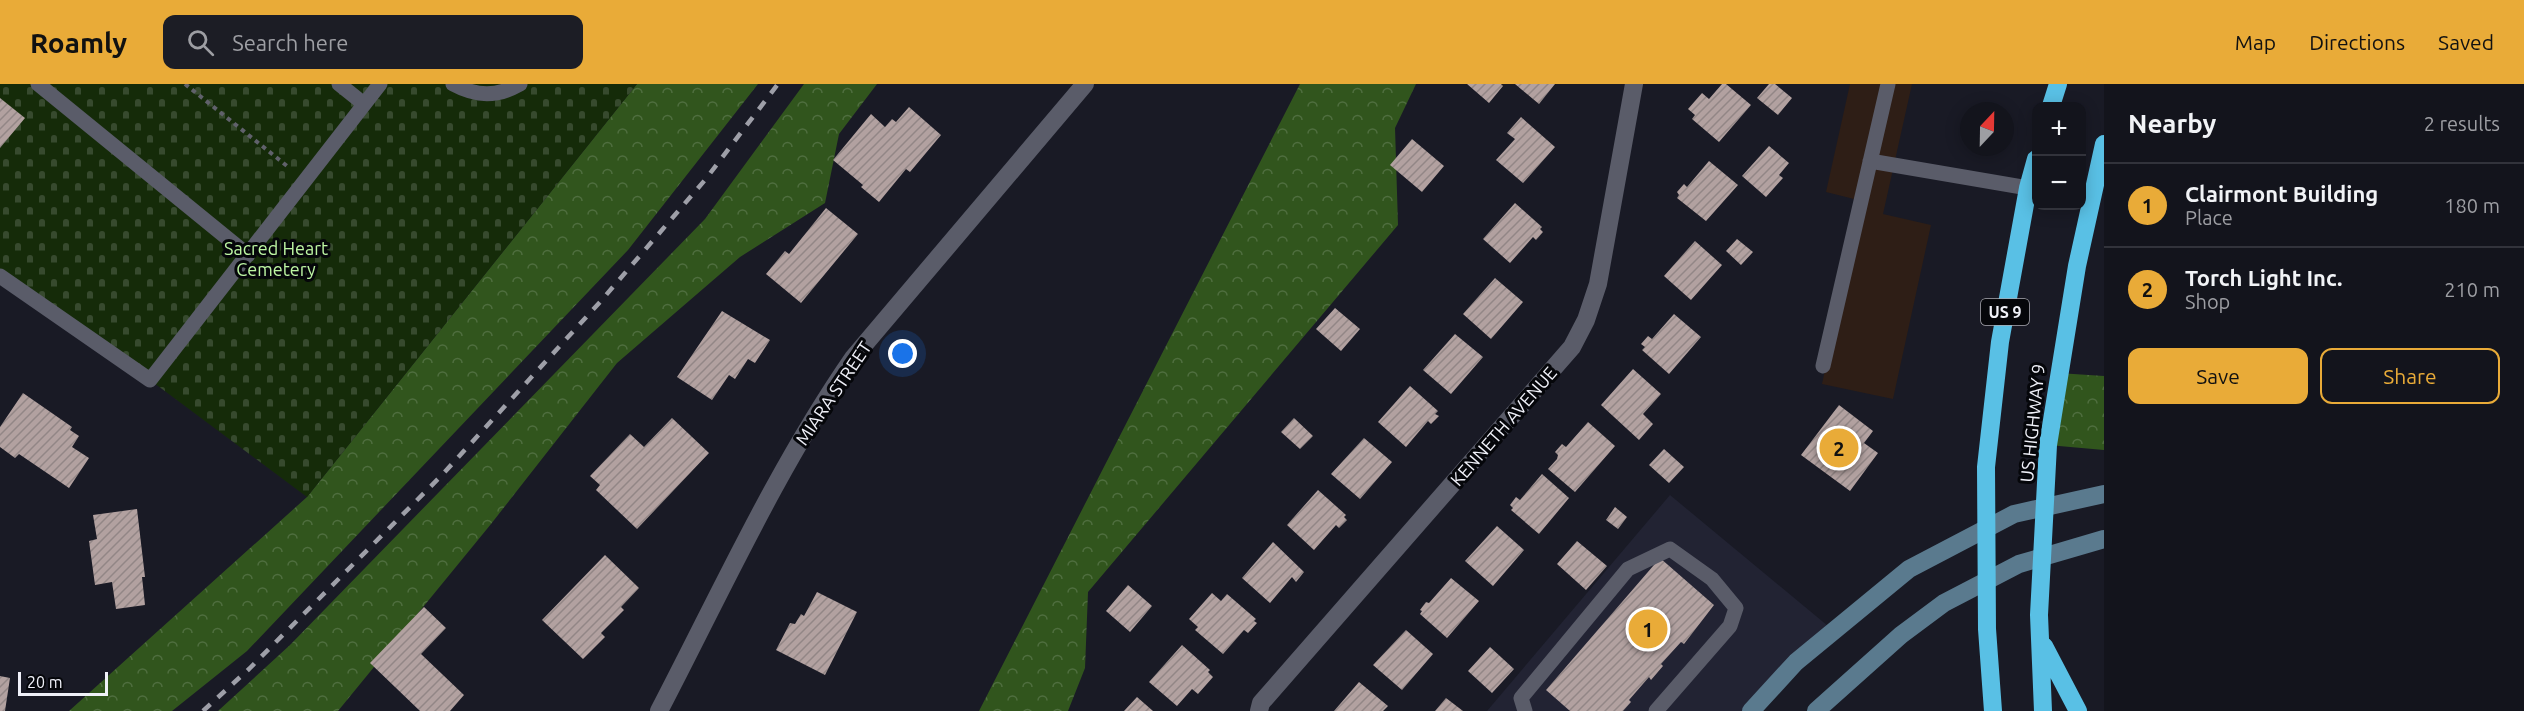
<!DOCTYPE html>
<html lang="en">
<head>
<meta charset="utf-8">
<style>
	:root { --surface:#13141c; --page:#1c1d25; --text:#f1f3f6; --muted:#9d9ea3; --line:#32333b; --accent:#e9ab38 }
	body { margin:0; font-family:Ubuntu,sans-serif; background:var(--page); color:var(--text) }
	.controls { position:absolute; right:18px; top:18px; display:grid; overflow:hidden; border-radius:12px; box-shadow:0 3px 15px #0003 }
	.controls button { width:54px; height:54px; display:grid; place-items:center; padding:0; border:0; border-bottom:2px solid var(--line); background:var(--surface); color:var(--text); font:30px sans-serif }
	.compass { position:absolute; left:1960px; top:18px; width:54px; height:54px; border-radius:50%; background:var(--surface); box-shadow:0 3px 15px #0003; rotate:22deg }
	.scale { position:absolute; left:18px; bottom:15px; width:90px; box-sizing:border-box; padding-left:6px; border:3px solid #f0f1f9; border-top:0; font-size:16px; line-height:21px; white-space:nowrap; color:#f0f1f9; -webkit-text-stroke:4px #05060a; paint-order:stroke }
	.you { position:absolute; left:903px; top:270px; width:21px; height:21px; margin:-15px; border:4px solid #fff; border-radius:50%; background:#1a73e8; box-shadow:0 0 0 9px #1a73e833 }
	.badge { display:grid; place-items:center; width:39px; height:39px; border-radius:50%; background:var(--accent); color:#111; font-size:20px; font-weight:700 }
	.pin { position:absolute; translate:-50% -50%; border:3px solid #fff; box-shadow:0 2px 6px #0006 }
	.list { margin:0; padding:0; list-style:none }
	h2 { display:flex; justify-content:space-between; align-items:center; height:78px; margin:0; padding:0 24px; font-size:26px }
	h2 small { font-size:20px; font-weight:400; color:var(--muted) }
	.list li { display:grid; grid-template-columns:39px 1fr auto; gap:18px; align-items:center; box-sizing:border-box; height:84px; padding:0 24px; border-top:2px solid var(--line) }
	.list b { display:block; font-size:22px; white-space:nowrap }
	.list p { margin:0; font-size:20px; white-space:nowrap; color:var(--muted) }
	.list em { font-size:20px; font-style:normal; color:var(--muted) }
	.actions { display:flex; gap:12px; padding:18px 24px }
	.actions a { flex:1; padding:14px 0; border:2px solid var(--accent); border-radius:12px; text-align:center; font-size:21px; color:var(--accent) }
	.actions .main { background:var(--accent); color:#111 }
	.icon { flex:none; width:33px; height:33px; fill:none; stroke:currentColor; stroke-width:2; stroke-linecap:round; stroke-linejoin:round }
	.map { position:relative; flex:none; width:2104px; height:627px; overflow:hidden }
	header { display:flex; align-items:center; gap:36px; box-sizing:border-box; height:84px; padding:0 30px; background:var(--accent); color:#111 }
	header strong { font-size:28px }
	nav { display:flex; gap:33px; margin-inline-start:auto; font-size:21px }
	.search { width:420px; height:54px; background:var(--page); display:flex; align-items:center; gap:15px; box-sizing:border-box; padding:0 21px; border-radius:12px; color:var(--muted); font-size:22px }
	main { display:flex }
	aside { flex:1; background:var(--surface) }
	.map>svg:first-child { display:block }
</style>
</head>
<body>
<header>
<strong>Roamly</strong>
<div class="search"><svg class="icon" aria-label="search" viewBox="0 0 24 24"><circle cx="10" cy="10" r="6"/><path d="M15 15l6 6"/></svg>Search here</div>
<nav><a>Map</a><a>Directions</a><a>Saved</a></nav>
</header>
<main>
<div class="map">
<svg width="2104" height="627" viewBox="0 0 2104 627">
	<defs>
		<pattern id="forest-crowns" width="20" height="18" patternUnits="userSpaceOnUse" patternTransform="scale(1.5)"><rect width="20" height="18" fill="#31551d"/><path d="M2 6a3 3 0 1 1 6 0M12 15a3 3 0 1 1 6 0" fill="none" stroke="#4f6e3f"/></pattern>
		<pattern id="cemetery-stones" width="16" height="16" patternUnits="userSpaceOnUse" patternTransform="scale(1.5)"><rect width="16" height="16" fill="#152b09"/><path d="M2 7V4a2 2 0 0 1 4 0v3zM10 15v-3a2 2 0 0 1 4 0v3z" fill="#374a2e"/></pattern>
		<pattern id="building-hatch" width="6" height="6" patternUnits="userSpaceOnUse" patternTransform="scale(1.5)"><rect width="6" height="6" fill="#b2a1a0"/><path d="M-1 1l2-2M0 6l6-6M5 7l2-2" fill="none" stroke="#928686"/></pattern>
	</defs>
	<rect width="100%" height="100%" fill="#191a25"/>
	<path fill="#222333" d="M1670,411L1834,547L1751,627H1487Z"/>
	<path fill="#2e1e16" d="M1850,0H1912L1883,130L1931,141L1893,315L1822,300L1862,117L1826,108Z"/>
	<path fill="url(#forest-crowns)" d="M637,0H758L628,166L247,567L172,627H69L307,413Z
		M804,0H877L839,50L825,119L740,173L617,279L491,440L338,627H218L290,561L705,135Z
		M1300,0H1416L1395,44L1398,141L1088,508L1085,584L1068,627H979Z
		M2058,289L2104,292V366L2048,361Z"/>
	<path fill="url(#cemetery-stones)" d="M0,0H637L307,413L150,296L0,192Z"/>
	<path fill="url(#building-hatch)" d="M1467,0H1501L1503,2L1489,19Z
		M1515,0H1555L1539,20Z
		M1722,0H1726L1751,21L1719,58L1692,35L1695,31L1688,25L1702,9L1709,15Z
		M1769,0H1775L1792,14L1778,31L1757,14Z
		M0,14L25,34L0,64Z
		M909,23L941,51L910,88L906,85L879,118L861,103L863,101L833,76L871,30L885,43L892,35L896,38Z
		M1521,33L1555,63L1523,99L1496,76L1515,55L1507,49Z
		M1412,55L1444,82L1422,108L1390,81Z
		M1769,62L1789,79L1779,91L1783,94L1766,113L1742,92Z
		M1709,77L1738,101L1706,137L1677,114L1679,111L1677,108L1684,100L1687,103Z
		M1515,119L1542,143L1540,145L1543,148L1536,156L1533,153L1510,179L1483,155Z
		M826,124L858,150L801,219L766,190L785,167L789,170Z
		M1737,155L1753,168L1741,181L1726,167Z
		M1695,157L1722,181L1691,216L1664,192Z
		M1495,194L1523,218L1491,255L1463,230Z
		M1335,224L1360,245L1341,267L1316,245Z
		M722,227L770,256L755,279L748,275L735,295L729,291L712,316L677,293Z
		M1674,230L1701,253L1669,290L1642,266L1645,263L1641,260L1648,252L1652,255Z
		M1455,250L1483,273L1451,310L1423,286Z
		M1633,285L1661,310L1643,330L1653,340L1639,356L1601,321Z
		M1410,302L1438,327L1435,330L1439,332L1431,340L1428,337L1406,363L1378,338Z
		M23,309L72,343L70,346L79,352L72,363L89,374L69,404L19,370L15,374L0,363V343Z
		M1839,321L1873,347L1864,359L1878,369L1850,407L1801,371Z
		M672,334L709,369L637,445L596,406L600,401L590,392L630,350L644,363Z
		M1294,334L1313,352L1300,365L1281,348Z
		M1588,338L1615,362L1575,408L1548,385L1557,375L1558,371L1555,368L1562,360L1566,363Z
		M1364,354L1392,378L1360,415L1331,390Z
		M1664,365L1684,383L1669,399L1649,381Z
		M1542,390L1569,414L1539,450L1511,426L1513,424L1510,421L1516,413L1520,416Z
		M1318,406L1346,431L1344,433L1347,436L1339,444L1336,441L1314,466L1287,441Z
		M1615,423L1627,433L1618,445L1606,436Z
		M137,425L145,493H142L145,521L116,525L112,498L95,501L89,457L97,455L93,431Z
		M1497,442L1524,466L1493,502L1465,477Z
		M1577,457L1607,482L1586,506L1557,480Z
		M1273,458L1304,488L1296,498L1292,493L1270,519L1242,494Z
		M605,471L639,504L621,523L624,526L601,549L605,553L583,575L542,536Z
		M1660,474L1714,521L1684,560L1681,558L1661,580L1663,582L1651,596L1649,593L1629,616L1631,618L1623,627H1570L1546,606Z
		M1451,494L1479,517L1447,554L1420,530L1422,527L1420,526L1426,518L1429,519Z
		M1128,501L1152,522L1130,548L1106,527Z
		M817,508L857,528L825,591L776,566L790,539L795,540L801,530L804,532Z
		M1212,509L1221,517L1227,510L1256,535L1254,537L1257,539L1248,549L1244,546L1223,570L1195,546L1198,543L1189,535Z
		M424,523L446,544L421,570L464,611L450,627H420L370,579Z
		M1406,546L1433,570L1402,606L1373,581Z
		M1182,561L1210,586L1208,588L1213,593L1198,610L1192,605L1177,622L1149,598Z
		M1490,563L1514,585L1492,609L1468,587Z
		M0,592L10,594L5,627H0Z
		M1359,598L1388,622L1383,627H1334Z
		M1137,613L1153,627H1124Z
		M1446,614L1463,627H1435Z"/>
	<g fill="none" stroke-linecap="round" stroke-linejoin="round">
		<path stroke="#60616b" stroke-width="4" stroke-dasharray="4.5 4.5" stroke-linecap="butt" d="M185,0L287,82"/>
		<path stroke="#5a5c69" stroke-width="15" d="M38,0L248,171
			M339,0L364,20
			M453,0C477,13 497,13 520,0
			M1870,77L2028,104
			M0,192L150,296L380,0
			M1823,282L1888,0
			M1525,627L1521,614L1628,485L1670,465L1712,495L1736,524L1730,542L1656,627"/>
		<path stroke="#5a5c69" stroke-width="18" d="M659,627C721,508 777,384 853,274L1085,0
			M1259,627L1261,619L1572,263L1586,236L1598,200L1634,0"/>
		<path stroke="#5a7a8e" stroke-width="18" d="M1751,627L1796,578L1909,485L2014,430L2104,410
			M1816,627L1901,551L1944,519L2019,480L2104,455"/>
		<path stroke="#59c0e5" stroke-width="18" d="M2051,22L2058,0
			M2044,562L2078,627
			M1993,627L1987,545L1986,383L2000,258L2028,104L2036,75
			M2043,627L2039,531L2048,361L2077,182L2104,60"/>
		<path stroke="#9e9fa8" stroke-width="4.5" stroke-dasharray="10 10" stroke-linecap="butt" d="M203,627L249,585L442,391L600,218L705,96L778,0"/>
	</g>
	<g text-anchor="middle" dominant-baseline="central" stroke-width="6" stroke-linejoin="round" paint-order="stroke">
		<rect fill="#05060a" stroke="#aaaab1" stroke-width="1.5" x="1981" y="215" width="48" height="26" rx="4.5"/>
		<g font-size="16" font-weight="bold" fill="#f0f1f9">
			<text x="2005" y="228">US 9</text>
		</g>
		<g font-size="18" fill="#bdf6a3" stroke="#05060a">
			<text x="276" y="164">Sacred Heart<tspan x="276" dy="21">Cemetery</tspan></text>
		</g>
		<g font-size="18" fill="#f0f1f9" stroke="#05060a">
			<text transform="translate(833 309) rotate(-56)">MIARA STREET</text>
			<text transform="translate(2032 339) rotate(-84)">US HIGHWAY 9</text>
			<text transform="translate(1503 342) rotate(-49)">KENNETH AVENUE</text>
		</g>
	</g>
</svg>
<div class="controls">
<button>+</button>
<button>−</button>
</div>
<svg class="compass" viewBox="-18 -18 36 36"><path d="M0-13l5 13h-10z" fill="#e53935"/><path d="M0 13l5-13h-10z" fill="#9d9ea3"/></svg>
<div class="scale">20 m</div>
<div class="you"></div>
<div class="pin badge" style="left:1648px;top:545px">1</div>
<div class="pin badge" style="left:1839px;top:364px">2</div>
</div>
<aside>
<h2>Nearby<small>2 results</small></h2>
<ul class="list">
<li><span class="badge">1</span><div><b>Clairmont Building</b><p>Place</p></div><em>180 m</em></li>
<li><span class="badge">2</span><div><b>Torch Light Inc.</b><p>Shop</p></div><em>210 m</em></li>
</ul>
<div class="actions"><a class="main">Save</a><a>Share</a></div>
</aside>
</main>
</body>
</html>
